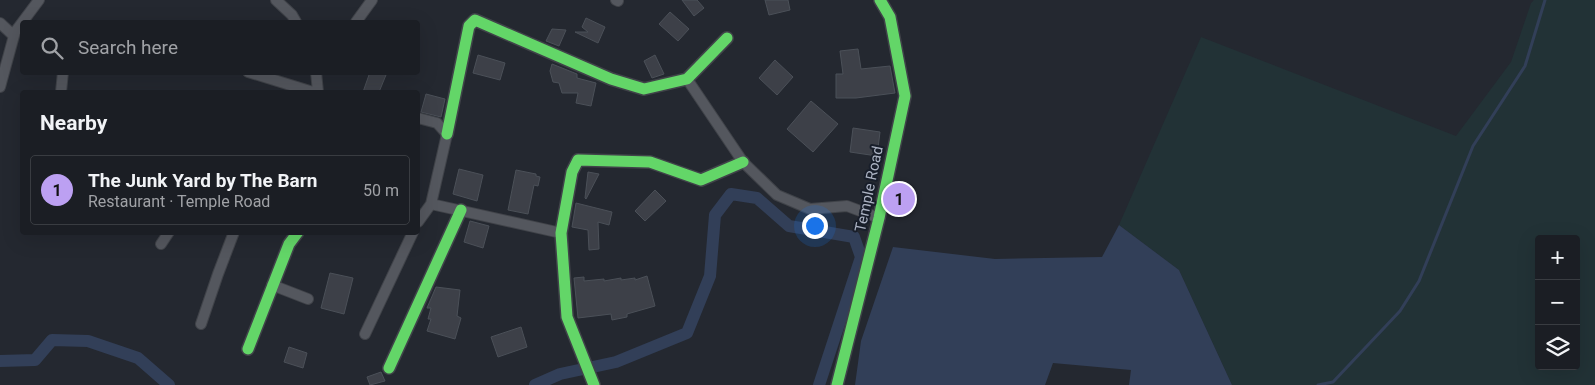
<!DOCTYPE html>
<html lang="en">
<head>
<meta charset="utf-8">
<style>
	:root { --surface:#1b1e24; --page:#24272c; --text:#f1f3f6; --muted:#a0a2a6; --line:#393c41; --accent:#bca0f2 }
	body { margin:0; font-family:Roboto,sans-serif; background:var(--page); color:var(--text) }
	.controls { position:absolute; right:15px; bottom:15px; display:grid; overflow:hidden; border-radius:5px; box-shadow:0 5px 20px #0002 }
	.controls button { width:45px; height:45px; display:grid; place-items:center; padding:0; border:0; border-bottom:1px solid var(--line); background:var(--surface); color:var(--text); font:25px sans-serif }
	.you { position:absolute; left:814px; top:225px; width:18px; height:18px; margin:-12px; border:4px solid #fff; border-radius:50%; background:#1a73e8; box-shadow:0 0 0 8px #1a73e833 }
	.badge { display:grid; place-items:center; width:32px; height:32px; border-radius:50%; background:var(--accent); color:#111; font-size:16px; font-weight:700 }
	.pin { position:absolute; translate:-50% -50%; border:2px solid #fff; box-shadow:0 1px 5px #0006 }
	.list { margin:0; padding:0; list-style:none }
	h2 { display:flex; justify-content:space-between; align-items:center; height:65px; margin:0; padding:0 20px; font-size:21px }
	h2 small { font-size:16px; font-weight:400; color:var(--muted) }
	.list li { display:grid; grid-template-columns:32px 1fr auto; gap:15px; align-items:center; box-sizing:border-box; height:70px; margin:0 10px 10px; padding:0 10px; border:1px solid var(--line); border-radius:5px }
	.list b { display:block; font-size:19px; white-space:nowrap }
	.list p { margin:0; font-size:16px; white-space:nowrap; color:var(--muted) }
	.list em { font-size:16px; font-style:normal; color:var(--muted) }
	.icon { flex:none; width:28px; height:28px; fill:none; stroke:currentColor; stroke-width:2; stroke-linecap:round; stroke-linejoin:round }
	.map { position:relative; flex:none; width:1595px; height:385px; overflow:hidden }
	.search { position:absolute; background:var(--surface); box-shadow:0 5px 20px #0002; left:20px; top:20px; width:400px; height:55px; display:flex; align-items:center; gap:12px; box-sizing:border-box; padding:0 18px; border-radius:5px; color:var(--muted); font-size:19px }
	.panel { position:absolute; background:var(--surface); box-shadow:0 5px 20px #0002; left:20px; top:90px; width:400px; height:145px; border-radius:5px }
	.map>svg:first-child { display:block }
</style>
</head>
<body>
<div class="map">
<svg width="1595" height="385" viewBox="0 0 1595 385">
	<rect width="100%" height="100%" fill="#242830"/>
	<path fill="#223236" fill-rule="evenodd" d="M1534,0H1595V385H1232L1179,270L1119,225L1201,37L1456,136L1511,62L1531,3ZM1539,239H1576V366H1539Z"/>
	<path fill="#323f58" d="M1119,225L1179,270L1232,385H1129L1131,370L1053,363L1045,385H855L861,341L893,247L995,259L1102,257Z"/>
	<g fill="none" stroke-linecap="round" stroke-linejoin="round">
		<path stroke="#323f58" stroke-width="3" d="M1318,385L1333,382L1400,311L1419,281L1473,146L1525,66L1545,0"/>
		<path stroke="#323f58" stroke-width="12" d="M0,361L35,360L52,340L88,341L138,358L169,385
			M535,385L560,374L616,362L687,333L710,276L715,215L731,194L757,198L789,226L854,237L861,257L819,385"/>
	</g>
	<path fill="#3d4048" stroke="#4b5058" d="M682,0H697L704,8L694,16Z
		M765,0H788L790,10L769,15Z
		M670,12L689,29L678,41L659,24Z
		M586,18L605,27L598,43L575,32H588L582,27Z
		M552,29L566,30L559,46L546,41Z
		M858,49L861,69L890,66L895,93L856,98H836V74H843L840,51Z
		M478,55L505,63L500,80L473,73Z
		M655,55L664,74L652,78L644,61Z
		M775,60L793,77L777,95L759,78Z
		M552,64L577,74V78L596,83L591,106L576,103L578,93H562L559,83L553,82L550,71Z
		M370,72H380L386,75L379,92H363Z
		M426,94L445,99L441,117L421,112Z
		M811,101L838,124L813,152L787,129Z
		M853,128L880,132L877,156L850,152Z
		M459,169L483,175L477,201L453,194Z
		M516,170L536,174V176L540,177L538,186L534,185L528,214L508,210Z
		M588,172L599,174L586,199L585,198Z
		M655,190L666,201L645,221L635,211Z
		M576,203L612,212L609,225L598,222L599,249L589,250L588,230L572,227Z
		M470,221L489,226L483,248L464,242Z
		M330,273L353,278L344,314L321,308Z
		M647,276L655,306L627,314V317L612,320L611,314L578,318L574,278L584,277V281L604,279V281L621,278V280L635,278V280Z
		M436,287L460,290L457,316L461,318L455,339L427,331L431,319H428L431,308H427Z
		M521,327L527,347L498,357L491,337Z
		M289,347L307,353L303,368L284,362Z
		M381,372L385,381L370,385L367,377Z"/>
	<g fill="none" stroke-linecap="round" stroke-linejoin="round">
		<defs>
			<path id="street" d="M276,0L292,15L296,22
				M616,0L618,1
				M356,22L372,0
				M0,23L14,36
				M248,72L313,92
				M316,72L318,92
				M687,79L743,162L777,195L810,209L847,206L879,218
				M0,87L15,32L39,0
				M61,92L63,72
				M418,118L437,123L447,134L431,204L418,222
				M431,204L561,233
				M161,244L169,232
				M272,285L308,299
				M201,324L218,274L234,232
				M365,334L413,232"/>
			<path id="fast" d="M447,134L469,26L475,20L611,79L644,89L687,79L727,38
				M248,349L289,244L298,232
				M389,368L461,210
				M594,385L567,317L561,233L572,172L578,160L650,162L701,180L743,162
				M837,385L879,218L905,96L890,17L880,0"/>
		</defs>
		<use href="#street" stroke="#404349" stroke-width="12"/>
		<use href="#fast" stroke="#404349" stroke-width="14"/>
		<use href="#street" stroke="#54575e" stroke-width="10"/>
		<use href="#fast" stroke="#63d668" stroke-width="11"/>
	</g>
	<g text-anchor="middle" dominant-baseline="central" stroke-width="4" stroke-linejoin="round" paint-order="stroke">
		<g font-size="15" fill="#acb3c3" stroke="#181e2a">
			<text transform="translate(869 189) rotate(-78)">Temple Road</text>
		</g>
	</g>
</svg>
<div class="controls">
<button>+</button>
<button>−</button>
<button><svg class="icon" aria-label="layers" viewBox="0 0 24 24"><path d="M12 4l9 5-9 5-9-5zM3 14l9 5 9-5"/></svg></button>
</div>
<div class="you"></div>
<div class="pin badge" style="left:899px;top:199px">1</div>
<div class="search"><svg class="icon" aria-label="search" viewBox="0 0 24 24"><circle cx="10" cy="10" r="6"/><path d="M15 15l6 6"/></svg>Search here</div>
<section class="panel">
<h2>Nearby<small></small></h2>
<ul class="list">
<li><span class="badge">1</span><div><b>The Junk Yard by The Barn</b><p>Restaurant · Temple Road</p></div><em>50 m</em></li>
</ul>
</section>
</div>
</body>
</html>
